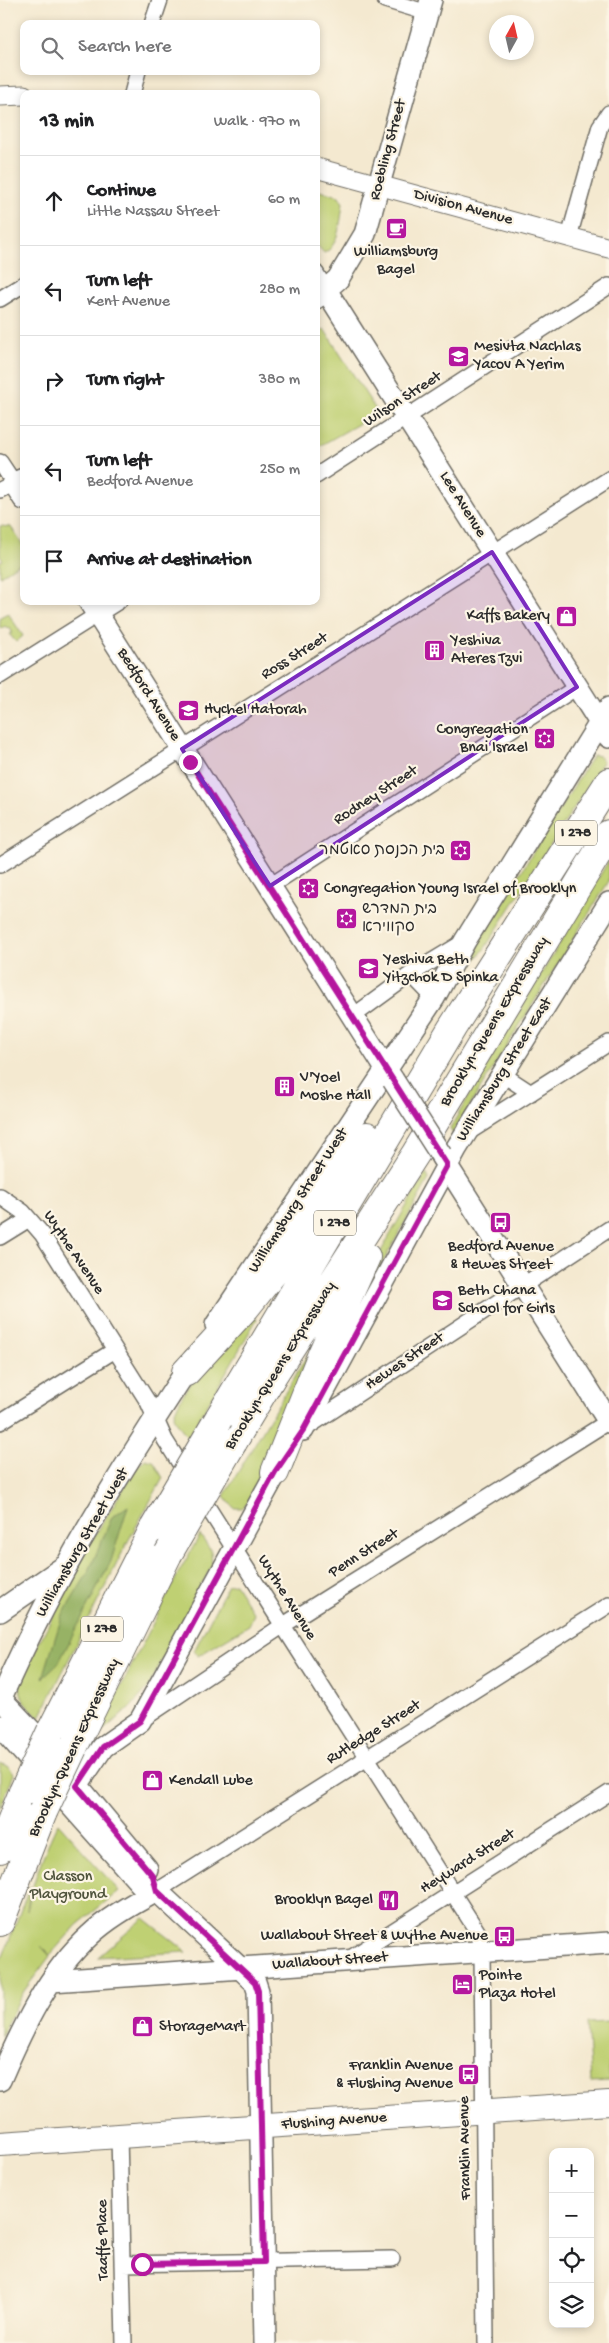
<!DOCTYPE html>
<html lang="en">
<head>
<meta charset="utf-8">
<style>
	:root { --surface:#fff; --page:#f6f6f6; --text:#202124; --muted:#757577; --line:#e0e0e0 }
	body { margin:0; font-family:"Gochi Hand","Playpen Sans Hebrew",sans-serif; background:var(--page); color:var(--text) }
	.controls { position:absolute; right:15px; bottom:15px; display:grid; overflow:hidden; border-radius:10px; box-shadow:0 2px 8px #0003 }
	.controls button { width:45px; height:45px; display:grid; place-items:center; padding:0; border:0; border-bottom:1px solid var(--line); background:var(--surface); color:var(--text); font:25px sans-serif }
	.compass { position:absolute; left:489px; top:15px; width:45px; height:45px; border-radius:50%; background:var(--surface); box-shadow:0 2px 8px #0003; rotate:8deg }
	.stop { position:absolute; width:15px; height:15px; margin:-11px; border:4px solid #b5179e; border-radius:50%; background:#fff }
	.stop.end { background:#b5179e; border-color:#fff; box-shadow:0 1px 5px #0008 }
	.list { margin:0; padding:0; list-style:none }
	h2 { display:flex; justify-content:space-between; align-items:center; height:65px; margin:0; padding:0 20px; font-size:21px }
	h2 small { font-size:16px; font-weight:400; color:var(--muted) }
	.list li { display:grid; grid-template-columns:32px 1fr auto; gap:15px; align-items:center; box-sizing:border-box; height:90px; padding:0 20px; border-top:1px solid var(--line) }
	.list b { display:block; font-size:19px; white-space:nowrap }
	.list p { margin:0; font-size:16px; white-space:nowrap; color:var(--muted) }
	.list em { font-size:16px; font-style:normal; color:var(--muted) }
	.icon { flex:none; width:28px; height:28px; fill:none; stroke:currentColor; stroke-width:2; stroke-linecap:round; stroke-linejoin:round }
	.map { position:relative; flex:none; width:609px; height:2343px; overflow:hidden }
	.search { position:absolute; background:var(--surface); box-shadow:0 2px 8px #0003; left:20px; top:20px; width:300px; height:55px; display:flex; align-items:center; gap:12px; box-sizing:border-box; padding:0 18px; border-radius:10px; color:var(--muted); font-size:19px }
	.panel { position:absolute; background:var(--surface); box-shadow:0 2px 8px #0003; left:20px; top:90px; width:300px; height:515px; border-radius:10px }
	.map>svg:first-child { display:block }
</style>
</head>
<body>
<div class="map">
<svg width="609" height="2343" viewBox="0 0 609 2343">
	<rect width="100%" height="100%" fill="#fcf5e5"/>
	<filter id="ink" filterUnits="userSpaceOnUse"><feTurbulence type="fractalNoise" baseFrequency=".02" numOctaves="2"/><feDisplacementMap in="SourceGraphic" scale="10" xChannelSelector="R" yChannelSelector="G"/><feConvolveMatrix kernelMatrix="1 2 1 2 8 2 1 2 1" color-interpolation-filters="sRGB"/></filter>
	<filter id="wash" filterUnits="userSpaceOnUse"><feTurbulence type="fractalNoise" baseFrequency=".0096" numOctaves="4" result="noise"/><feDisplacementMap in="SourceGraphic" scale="20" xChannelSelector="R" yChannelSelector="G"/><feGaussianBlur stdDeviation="1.12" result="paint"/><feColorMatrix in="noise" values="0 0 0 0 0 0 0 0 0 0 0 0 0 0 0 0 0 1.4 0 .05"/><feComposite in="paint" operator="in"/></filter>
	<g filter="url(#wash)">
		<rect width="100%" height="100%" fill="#f4e9d0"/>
		<path fill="#bfd073" stroke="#757e4f" d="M316,190L339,196L343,203C341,218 339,247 324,253L316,244Z
			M324,329L378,413L316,448V334Z
			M0,526L11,527L24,547V560L0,576V562L3,560L0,556Z
			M8,613L23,636L16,642L10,635L12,632L10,628L8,629L5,626L0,629V617Z
			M593,755L599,756L603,762L485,948L435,1012Z
			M609,860V881L453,1133L450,1128Z
			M426,1173L429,1179L341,1338C363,1279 394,1227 426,1173Z
			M253,1317L257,1319L188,1438L173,1417C185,1378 226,1346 253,1317Z
			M308,1354L279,1443L250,1501L242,1508H234L224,1496Z
			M145,1459L153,1461L163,1478L127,1543L39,1719C27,1704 17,1698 21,1678L88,1547L136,1468Z
			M200,1535L211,1551L212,1565L148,1688L129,1709L96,1736L179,1572Z
			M235,1584L254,1614L249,1625L198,1656L194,1651L228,1585Z
			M0,1763L8,1766L14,1774L0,1809Z
			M58,1823L119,1891L77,1925L50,1955L41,1946L50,1956L24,1991L0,2036V1964L30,1886L27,1911C33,1879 44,1852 58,1823Z
			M144,1918L187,1952L98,1957Z
			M609,2022V2081L591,2082L587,2023Z"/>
		<path fill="#97b265" stroke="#616e48" d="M128,1506L111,1561L58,1664L43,1678L62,1616L89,1571L112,1517Z"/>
	</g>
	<g filter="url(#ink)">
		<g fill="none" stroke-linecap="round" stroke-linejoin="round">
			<defs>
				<path id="minor" d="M385,0L428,13
					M152,24L160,0
					M132,94L138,71
					M569,237L600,126L609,113
					M316,273L326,290
					M0,299L24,284
					M0,462L14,483L0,490
					M316,476L609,286
					M0,676L119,601
					M0,865L609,479
					M270,886L577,687
					M411,974L434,998
					M352,1017L411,974L464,942
					M502,1074L531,1093
					M469,1132L609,1043
					M0,1196L23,1212L42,1234L148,1402L165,1440L477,1931L482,1952L486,2343
					M0,1237L29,1219
					M0,1422L115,1350
					M306,1428L609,1229
					M143,1719L282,1626L609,1421
					M157,1891L609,1605
					M349,1959L609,1793
					M119,2136L124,2343
					M122,2264L392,2259"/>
				<path id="tertiary" d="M0,96L24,95
					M316,168L609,248"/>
				<path id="secondary" d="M326,290L609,737
					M316,298L338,279L365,234L431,0
					M24,479L14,483L24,499
					M89,601L393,1080
					M441,1156L609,1422
					M216,1325L434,998L465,941L609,708
					M303,1430L456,1149L609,903
					M0,1611L64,1567
					M0,1698L38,1738L147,1869
					M0,1700C52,1580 122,1468 194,1359
					M0,1726L140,1883L157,1891L255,1982L258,1991L265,2343
					M67,1800L103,1747L140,1721L283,1460
					M51,1981L609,1943
					M0,2080C22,2029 48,1973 90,1935C109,1917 134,1903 157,1891"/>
				<path id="primary" d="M0,2144L609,2103"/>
				<path id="motorway" d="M186,1372L246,1307L286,1257L367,1136
					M219,1418L452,1028L609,782
					M233,1442L273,1375L416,1153L609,834
					M275,1472L322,1354L366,1257
					M51,1731L154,1528
					M73,1748L168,1554
					M0,1849L23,1792
					M0,1922L43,1812"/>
			</defs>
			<use href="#minor" stroke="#716e65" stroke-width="18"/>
			<use href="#tertiary" stroke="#716e65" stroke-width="21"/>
			<use href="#secondary" stroke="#716e65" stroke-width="24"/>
			<use href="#primary" stroke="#716e65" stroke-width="26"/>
			<use href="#motorway" stroke="#716e65" stroke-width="30"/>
			<use href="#minor" stroke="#fff" stroke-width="15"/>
			<use href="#tertiary" stroke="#fff" stroke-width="19"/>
			<use href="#secondary" stroke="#fff" stroke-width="21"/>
			<use href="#primary" stroke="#fff" stroke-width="24"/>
			<use href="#motorway" stroke="#fff" stroke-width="28"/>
			<defs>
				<path id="secondary-bridge" d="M393,1080L441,1155"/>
				<path id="motorway-bridge" d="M154,1528L219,1418
					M168,1554L233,1442
					M23,1792L51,1731
					M43,1812L73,1748"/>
			</defs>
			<use href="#secondary-bridge" stroke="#716e65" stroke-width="24" stroke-linecap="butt"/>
			<use href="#motorway-bridge" stroke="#716e65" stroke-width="30" stroke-linecap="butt"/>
			<use href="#secondary-bridge" stroke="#fff" stroke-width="21"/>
			<use href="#motorway-bridge" stroke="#fff" stroke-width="28"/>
		</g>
	</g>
	<g fill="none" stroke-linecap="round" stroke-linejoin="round" filter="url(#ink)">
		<path stroke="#b5179e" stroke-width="6" d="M142,2264L264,2262L258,1991L255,1982L157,1891L153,1876L77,1786L103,1747L140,1721L275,1472L303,1431L447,1165L190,762"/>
	</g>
	<path fill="#7b2cbf" fill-opacity="0.2" stroke="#7b2cbf" stroke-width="4" stroke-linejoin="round" d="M492,552L577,687L270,886L182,749Z"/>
	<defs>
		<symbol id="cafe-square" viewBox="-11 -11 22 22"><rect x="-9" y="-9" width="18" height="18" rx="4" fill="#b5179e" stroke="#fcf5e5"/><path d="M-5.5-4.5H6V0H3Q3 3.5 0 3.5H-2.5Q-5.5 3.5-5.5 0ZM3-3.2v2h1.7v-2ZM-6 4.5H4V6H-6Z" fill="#fff"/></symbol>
		<symbol id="school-square" viewBox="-11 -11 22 22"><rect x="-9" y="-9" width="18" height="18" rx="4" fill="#b5179e" stroke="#fcf5e5"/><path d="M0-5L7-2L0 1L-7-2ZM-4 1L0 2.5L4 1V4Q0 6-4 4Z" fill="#fff"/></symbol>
		<symbol id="shop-square" viewBox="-11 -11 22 22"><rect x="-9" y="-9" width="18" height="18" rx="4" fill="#b5179e" stroke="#fcf5e5"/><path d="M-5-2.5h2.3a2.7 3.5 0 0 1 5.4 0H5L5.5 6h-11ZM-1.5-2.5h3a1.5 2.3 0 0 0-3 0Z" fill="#fff"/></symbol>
		<symbol id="building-square" viewBox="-11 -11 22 22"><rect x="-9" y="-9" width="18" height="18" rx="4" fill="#b5179e" stroke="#fcf5e5"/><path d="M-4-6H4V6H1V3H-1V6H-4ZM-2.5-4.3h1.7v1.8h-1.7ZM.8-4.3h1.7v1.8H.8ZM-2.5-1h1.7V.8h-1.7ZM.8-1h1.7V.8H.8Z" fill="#fff"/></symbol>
		<symbol id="synagogue-square" viewBox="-11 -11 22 22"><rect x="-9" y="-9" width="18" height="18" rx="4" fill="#b5179e" stroke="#fcf5e5"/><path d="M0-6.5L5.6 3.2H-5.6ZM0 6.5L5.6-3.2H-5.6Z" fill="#fff"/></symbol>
		<symbol id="bus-square" viewBox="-11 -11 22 22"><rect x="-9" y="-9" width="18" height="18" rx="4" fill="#b5179e" stroke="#fcf5e5"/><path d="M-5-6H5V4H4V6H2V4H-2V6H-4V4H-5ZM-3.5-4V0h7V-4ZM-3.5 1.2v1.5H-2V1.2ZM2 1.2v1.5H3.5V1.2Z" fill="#fff"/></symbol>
		<symbol id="restaurant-square" viewBox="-11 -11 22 22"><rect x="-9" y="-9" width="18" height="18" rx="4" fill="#b5179e" stroke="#fcf5e5"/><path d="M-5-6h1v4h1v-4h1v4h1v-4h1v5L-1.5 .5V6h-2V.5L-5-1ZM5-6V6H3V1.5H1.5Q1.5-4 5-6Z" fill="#fff"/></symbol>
		<symbol id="hotel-square" viewBox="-11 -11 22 22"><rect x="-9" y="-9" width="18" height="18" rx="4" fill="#b5179e" stroke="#fcf5e5"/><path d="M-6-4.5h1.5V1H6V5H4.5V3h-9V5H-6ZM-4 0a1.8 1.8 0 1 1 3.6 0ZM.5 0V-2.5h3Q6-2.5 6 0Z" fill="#fff"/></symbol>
	</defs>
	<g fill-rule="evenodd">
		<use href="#cafe-square" x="384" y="216" width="25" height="25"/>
		<use href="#school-square" x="446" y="344" width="25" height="25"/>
		<use href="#shop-square" x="554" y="604" width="25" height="25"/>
		<use href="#building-square" x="422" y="638" width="25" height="25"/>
		<use href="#school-square" x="176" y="698" width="25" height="25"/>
		<use href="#synagogue-square" x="532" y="726" width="25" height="25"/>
		<use href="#synagogue-square" x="448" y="838" width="25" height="25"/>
		<use href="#synagogue-square" x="296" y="876" width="25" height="25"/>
		<use href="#synagogue-square" x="334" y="906" width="25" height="25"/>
		<use href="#school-square" x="356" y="956" width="25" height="25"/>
		<use href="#building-square" x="272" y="1074" width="25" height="25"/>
		<use href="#bus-square" x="488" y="1210" width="25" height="25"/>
		<use href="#school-square" x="430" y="1288" width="25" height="25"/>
		<use href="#shop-square" x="140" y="1768" width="25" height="25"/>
		<use href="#restaurant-square" x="376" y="1888" width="25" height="25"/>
		<use href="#bus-square" x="492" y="1924" width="25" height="25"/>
		<use href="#hotel-square" x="450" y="1972" width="25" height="25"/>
		<use href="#shop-square" x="130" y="2014" width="25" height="25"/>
		<use href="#bus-square" x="456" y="2062" width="25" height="25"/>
	</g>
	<g text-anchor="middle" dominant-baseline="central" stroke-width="4.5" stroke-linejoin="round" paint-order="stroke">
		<g fill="#fcf5e5" stroke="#6a6863" stroke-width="1">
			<rect x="555" y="820.5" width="42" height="25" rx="4"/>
			<rect x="314" y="1210.5" width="42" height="25" rx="4"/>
			<rect x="81" y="1616.5" width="42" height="25" rx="4"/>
		</g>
		<g font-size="15" font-weight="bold" fill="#2b2b2b">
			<text x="576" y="833">I 278</text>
			<text x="335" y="1223">I 278</text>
			<text x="102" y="1629">I 278</text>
		</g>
		<g font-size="16" fill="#2b2b2b" stroke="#fcf5e5">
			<text transform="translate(389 150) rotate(-75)">Roebling Street</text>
			<text transform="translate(463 208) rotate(15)">Division Avenue</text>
			<text transform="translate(403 400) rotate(-33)">Wilson Street</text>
			<text transform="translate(462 505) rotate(58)">Lee Avenue</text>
			<text transform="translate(295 657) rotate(-32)">Ross Street</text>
			<text transform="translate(148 695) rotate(58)">Bedford Avenue</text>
			<text transform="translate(376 796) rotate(-33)">Rodney Street</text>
			<text transform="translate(495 1022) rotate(-59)">Brooklyn-Queens Expressway</text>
			<text transform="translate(505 1070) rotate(-58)">Williamsburg Street East</text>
			<text transform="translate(299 1201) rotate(-57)">Williamsburg Street West</text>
			<text transform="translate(73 1253) rotate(56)">Wythe Avenue</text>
			<text transform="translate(405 1362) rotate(-34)">Hewes Street</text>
			<text transform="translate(281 1366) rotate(-58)">Brooklyn-Queens Expressway</text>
			<text transform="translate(83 1543) rotate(-60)">Williamsburg Street West</text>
			<text transform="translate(364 1554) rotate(-32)">Penn Street</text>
			<text transform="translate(286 1598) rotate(58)">Wythe Avenue</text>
			<text transform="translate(374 1733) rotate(-32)">Rutledge Street</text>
			<text transform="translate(75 1748) rotate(-65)">Brooklyn-Queens Expressway</text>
			<text transform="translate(468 1862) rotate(-32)">Heyward Street</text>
			<text transform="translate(330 1962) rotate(-4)">Wallabout Street</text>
			<text transform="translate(334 2122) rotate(-4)">Flushing Avenue</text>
			<text transform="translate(466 2148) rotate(-91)">Franklin Avenue</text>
			<text transform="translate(104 2240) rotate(-91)">Taaffe Place</text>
		</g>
		<g font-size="16" fill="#2b2b2b" stroke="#fcf5e5" text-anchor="start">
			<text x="396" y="252" text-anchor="middle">Williamsburg<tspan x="396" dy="18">Bagel</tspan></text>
			<text x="474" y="347">Mesivta Nachlas<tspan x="474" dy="18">Yacov A Yerim</tspan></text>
			<text x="550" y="616" text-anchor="end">Kaffs Bakery</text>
			<text x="451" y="641">Yeshiva<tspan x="451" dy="18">Ateres Tzvi</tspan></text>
			<text x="204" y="710">Hychel Hatorah</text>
			<text x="528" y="730" text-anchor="end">Congregation<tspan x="528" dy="18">Bnai Israel</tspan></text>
			<text x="445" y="851" text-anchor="end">בית הכנסת סאטמר</text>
			<text x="324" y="889">Congregation Young Israel of Brooklyn</text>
			<text x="362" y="910">בית המדרש<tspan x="362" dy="18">סקווירא</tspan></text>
			<text x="384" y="960">Yeshiva Beth<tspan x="384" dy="18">Yitzchok D Spinka</tspan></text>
			<text x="300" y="1078">V'Yoel<tspan x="300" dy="18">Moshe Hall</tspan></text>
			<text x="501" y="1247" text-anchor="middle">Bedford Avenue<tspan x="501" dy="18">&amp; Hewes Street</tspan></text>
			<text x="458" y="1291">Beth Chana<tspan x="458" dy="18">School for Girls</tspan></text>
			<text x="169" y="1781">Kendall Lube</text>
			<text x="373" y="1900" text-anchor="end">Brooklyn Bagel</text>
			<text x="488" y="1936" text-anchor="end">Wallabout Street &amp; Wythe Avenue</text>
			<text x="479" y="1976">Pointe<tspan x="479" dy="18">Plaza Hotel</tspan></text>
			<text x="159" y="2027">StorageMart</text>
			<text x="453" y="2066" text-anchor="end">Franklin Avenue<tspan x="453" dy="18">&amp; Flushing Avenue</tspan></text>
		</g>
		<g font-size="16" fill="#50543d" stroke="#fcf5e5">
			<text x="68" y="1877">Classon<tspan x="68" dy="18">Playground</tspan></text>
		</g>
	</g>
</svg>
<div class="controls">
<button>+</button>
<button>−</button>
<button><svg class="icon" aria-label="locate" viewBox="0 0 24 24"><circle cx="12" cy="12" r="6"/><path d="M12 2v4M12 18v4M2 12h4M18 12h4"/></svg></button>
<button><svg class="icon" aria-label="layers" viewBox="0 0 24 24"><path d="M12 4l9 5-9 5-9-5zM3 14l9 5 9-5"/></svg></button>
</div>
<svg class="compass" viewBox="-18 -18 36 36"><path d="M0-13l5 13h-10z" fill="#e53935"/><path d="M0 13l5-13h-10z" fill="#757577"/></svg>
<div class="stop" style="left:142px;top:2264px"></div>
<div class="stop end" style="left:190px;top:762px"></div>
<div class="search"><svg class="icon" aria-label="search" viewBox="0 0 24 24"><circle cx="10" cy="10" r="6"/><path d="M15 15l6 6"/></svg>Search here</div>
<section class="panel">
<h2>13 min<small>Walk · 970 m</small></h2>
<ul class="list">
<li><svg class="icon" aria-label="ahead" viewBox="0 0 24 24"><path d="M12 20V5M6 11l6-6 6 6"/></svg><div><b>Continue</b><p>Little Nassau Street</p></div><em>60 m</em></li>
<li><svg class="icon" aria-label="left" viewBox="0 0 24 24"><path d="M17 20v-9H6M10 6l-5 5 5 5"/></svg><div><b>Turn left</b><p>Kent Avenue</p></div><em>280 m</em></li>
<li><svg class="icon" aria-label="right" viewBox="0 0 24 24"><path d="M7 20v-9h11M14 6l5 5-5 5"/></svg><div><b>Turn right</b></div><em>380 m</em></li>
<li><svg class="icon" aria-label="left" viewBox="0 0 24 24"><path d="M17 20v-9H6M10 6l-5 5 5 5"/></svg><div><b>Turn left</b><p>Bedford Avenue</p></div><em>250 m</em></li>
<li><svg class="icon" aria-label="arrive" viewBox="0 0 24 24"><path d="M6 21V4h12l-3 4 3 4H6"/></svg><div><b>Arrive at destination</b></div></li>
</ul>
</section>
</div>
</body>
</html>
